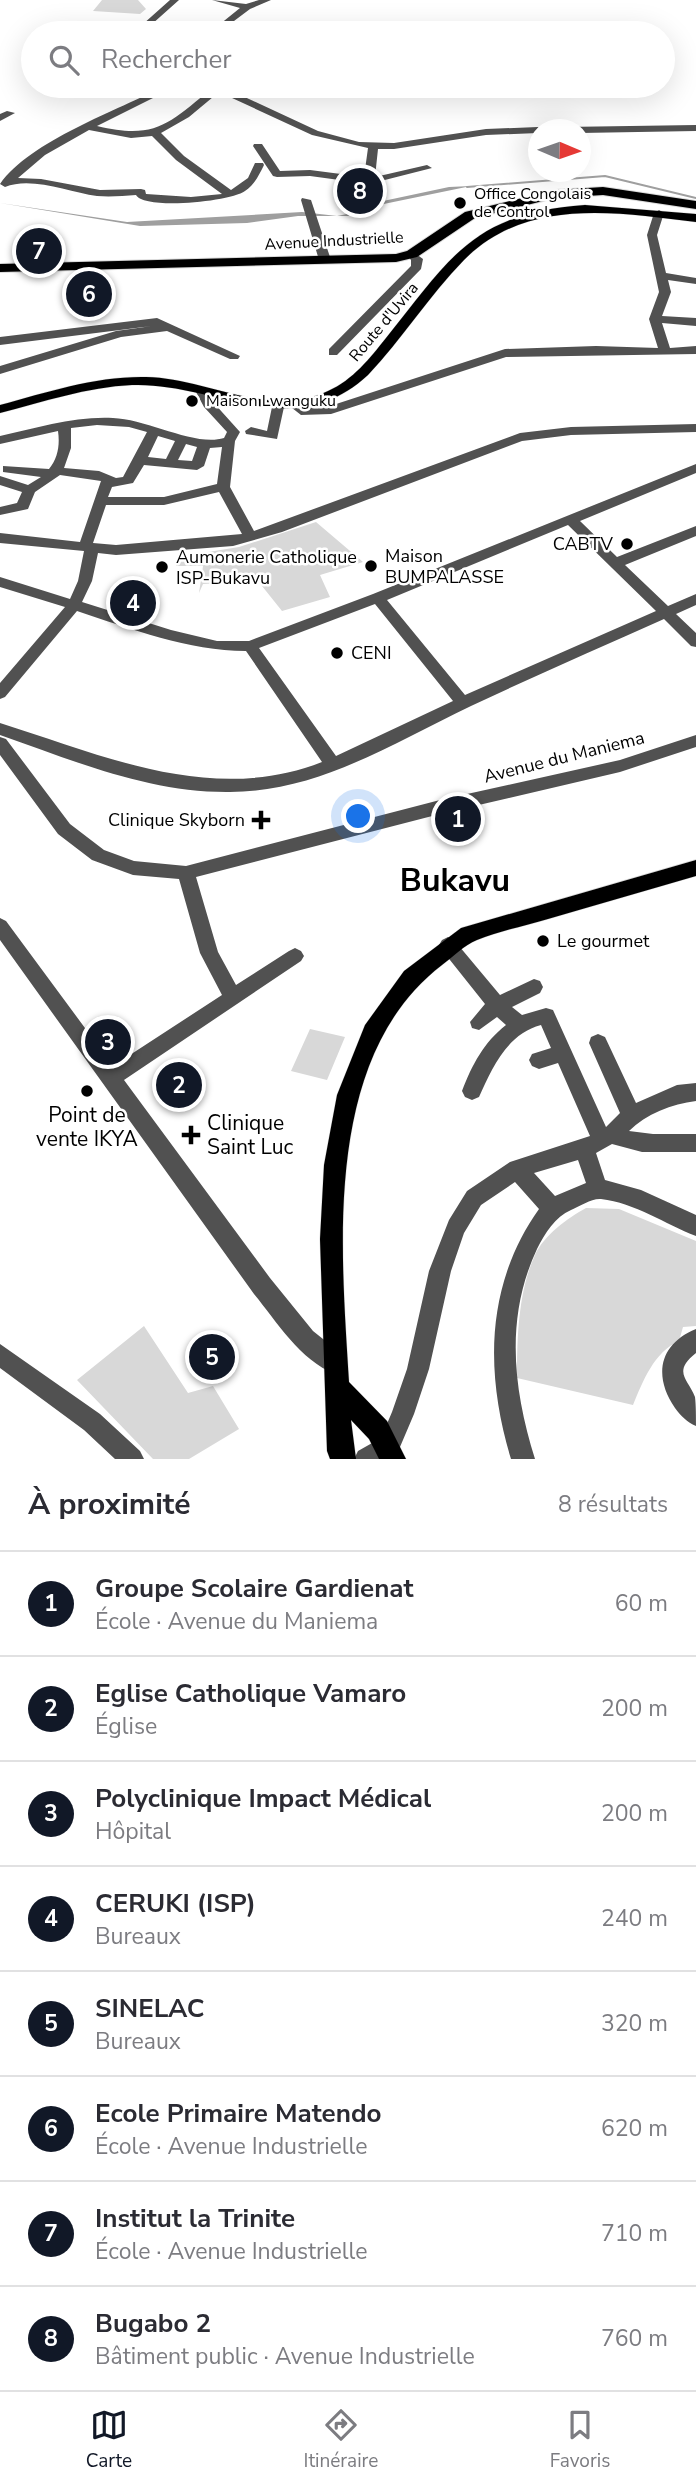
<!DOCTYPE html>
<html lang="fr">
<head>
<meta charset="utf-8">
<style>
	:root { --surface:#fff; --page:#f2f2f3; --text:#2b2b33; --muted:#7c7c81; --line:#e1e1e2; --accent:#111827 }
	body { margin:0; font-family:"Nunito Sans",sans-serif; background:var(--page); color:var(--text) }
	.compass { position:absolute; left:528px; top:119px; width:63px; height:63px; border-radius:50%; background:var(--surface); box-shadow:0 7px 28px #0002; rotate:92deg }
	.you { position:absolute; left:359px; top:817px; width:24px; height:24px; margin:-18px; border:5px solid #fff; border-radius:50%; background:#1a73e8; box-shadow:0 0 0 10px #1a73e833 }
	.badge { display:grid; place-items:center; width:46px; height:46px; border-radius:50%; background:var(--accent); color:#fff; font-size:23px; font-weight:700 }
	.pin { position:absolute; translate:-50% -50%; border:4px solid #fff; box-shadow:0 2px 7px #0006 }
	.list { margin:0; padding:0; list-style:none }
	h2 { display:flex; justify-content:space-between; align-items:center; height:91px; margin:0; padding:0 28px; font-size:30px }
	h2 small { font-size:23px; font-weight:400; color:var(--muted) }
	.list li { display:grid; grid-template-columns:46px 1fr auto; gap:21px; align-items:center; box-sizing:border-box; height:105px; padding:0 28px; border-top:2px solid var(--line) }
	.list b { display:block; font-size:26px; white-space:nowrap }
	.list p { margin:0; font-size:23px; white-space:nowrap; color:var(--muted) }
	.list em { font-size:23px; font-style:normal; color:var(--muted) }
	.icon { flex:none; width:38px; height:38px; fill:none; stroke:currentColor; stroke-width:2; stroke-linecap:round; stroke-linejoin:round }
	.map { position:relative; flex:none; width:696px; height:1459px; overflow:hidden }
	.search { position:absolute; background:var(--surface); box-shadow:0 7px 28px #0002; left:21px; right:21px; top:21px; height:77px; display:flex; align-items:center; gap:18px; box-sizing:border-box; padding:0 24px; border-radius:38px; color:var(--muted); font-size:26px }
	.sheet { height:931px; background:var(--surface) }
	nav { display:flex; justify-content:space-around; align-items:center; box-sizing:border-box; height:98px; border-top:2px solid var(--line); background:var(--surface); font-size:19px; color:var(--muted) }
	nav a { display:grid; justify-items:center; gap:4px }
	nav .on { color:var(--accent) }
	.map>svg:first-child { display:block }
</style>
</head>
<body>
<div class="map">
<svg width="696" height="1459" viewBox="0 0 696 1459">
	<rect width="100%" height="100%" fill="#fff"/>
	<path fill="#d8d8d8" d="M102,0H138L146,9L140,14L93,11Z
		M316,522L363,562L320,575L330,597L282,611L258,581L203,584L199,593L203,566H176L177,557L239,547Z
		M310,1029L345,1037L327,1080L291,1071Z
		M586,1208L619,1209L696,1241V1326L683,1327L679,1341C654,1352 643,1381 633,1405L517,1378C517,1339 518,1292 535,1255C544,1235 568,1218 586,1208Z
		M144,1326L188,1393L213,1386L239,1429L189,1459H153L77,1380Z"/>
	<path fill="#9f9f9f" d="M471,186L374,206L353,216H298L247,223L140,226L0,203L127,222L302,212L337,216L362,211L369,204L449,187Z"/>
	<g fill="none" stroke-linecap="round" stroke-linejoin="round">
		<path stroke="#9f9f9f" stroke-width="2" d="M467,187L605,176L696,198"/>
		<defs>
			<path id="major" d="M585,205L696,214V222C616,212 526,197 464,260C429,296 402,339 368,375C292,445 216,382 132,385C87,387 43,402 0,413V405C48,392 96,376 146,377C206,378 269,419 328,391C353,380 370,358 386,338C451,257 473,213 585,205Z
				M696,860V876C647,890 597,905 548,919C525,926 499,931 477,940C464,945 453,957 442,965C322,1057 341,1248 349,1382L387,1421L406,1459H379L369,1439L351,1420L356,1459H330L327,1451L320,1239L324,1165L337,1095L365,1025L404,971L461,928Z"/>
			<path id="highway" d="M603,187L696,201V209L603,195L555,198L475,218L417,257L396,262L0,272V264L396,254L407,251L465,212L555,190Z"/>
		</defs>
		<use href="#major" stroke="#dbdbdb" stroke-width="1"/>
		<use href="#highway" stroke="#dbdbdb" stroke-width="2"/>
		<path fill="#515151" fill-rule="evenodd" d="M170,0H179L142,33H133Z
			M212,0L246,4L259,0H271L250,9L218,33H209L240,8Z
			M165,86H177L97,126C155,140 169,124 212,88L210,86H221L318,131L359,142L394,143L486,129L538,127L543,130H538V133L486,135L394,149H378L375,177L427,165L432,168L369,184L310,176L277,177L273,176L253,146L254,144H262L280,171L310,170L364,177L368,148L312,135L219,92L189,117L161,133L184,156L231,190L248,178L255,163H263L264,165C259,175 255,184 245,191C230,202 144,210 136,195C123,196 110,197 97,196C69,192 31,176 5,187L0,184C30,141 118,110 165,86ZM89,130L131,138L152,136L176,160L222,194L191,197L146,194L145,190L141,189L100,190L41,179L18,178L45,155Z
			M7,111L15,113L0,121V114Z
			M696,125V131L580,133V130H559L564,127Z
			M302,198L311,200L331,260L329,262L319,260L301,200Z
			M659,210L664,213L657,235L666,273L696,278V284L668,280L671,292L662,316L696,318V326L662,323L670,348L696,346V354L506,357L331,414L301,415L287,404L293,400L304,407L330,406L505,349L596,346L658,348L649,319L659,292L647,235L654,213Z
			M412,251L423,259L421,269L337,355H329V349L411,266V260L407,254Z
			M157,318L240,356L238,359H230L167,331L121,337L0,374V366L116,331L152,326L0,345V337Z
			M202,388L206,389L213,402L240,432L235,441L230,487L254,531L520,433L571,427L696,424V432L571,435L522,441L282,532L233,546L116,555L98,553L92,581L82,602L171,630L217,641H249L373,594L696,464V473L580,521L617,557L696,526V536L625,565L668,606L696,594V605L676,614L696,633V647L691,646L664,619C599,648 535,676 471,706C393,743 318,792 230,792C150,793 74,761 0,735V723C105,756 212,805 322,762L246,651C188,651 132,629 77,611L5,697L0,699V683L65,607L0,587V577L70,599L78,581L84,551L0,543V533L80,542L101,481L60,475L35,492L28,509L0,515V507L17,503L22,492L0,485V476L28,485L41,477L3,472V466L49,469C58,458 60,445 58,431L0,444V436C37,428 75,416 113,418C147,419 195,447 224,438L227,432L204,407L196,392ZM97,425L129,427L147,432L123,477L116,478L99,471L64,468L71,448V428ZM158,436L175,441L166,459L148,457ZM186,444L197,447L192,461L178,460ZM222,447L217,484L164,497H108L112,487L133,483L144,465L197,470L204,466L210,448ZM219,492L242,534L116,545L93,543L106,505H164ZM568,525L656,611L465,695L387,600ZM375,604L453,701L336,756L259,648Z
			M278,403L284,407L277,439L246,434L245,431L251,427L267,431L272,407Z
			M696,735V747L620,772L440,814L196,877L218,952L236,985L289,951L295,948L301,951L304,956L301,961L124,1080L270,1278L313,1331L343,1355L346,1363L343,1371L335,1374C300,1360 277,1322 254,1294L0,940V918L6,921L113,1066L222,995L200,953L179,879L133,875L92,860L58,834L0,755V737L6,739L70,824L104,850L134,861L186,866L440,800L620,760Z
			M448,937L454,940L500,995L534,979L540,981L543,987L540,993L512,1007L522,1015L546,1008L553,1010L606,1127L620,1113L589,1043L591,1037L598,1034L605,1037L636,1103L677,1085L696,1083V1101C672,1104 646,1114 629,1131L653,1134H696V1152H642L612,1144L596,1153L605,1180L641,1190L696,1215V1236C665,1224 635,1203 601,1199C592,1198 580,1206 571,1210C555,1217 545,1233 537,1249C505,1317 513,1389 535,1459H511C485,1373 485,1285 539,1209L515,1182L481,1205L464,1233L451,1271L429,1369L414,1414L397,1454L388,1459H354L358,1451L381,1438L392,1412L407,1369L429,1271L449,1220L467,1191L510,1162L590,1136L558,1063L539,1069L532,1066L529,1060L532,1054L551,1048L541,1025C507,1034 492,1068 479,1097L472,1100L465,1097L462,1091C472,1065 484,1042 506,1025L497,1017L479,1030L472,1028L470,1022L485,1004L442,950L439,945L442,940ZM578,1160L586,1183L555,1196L534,1173Z
			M696,1329V1353C672,1372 688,1379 695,1397C696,1405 696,1418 696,1426C687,1422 681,1416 675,1408C653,1376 659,1344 696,1329Z
			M0,1344L100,1414L140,1451L144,1459H115L84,1430L0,1368Z"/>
		<use href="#major" fill="#000" fill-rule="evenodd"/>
		<use href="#highway" fill="#000" fill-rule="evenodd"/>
	</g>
	<g fill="#000" stroke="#fff" stroke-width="2.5">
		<circle cx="460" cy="203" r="7"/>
		<circle cx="192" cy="401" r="7"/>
		<circle cx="627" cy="544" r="7"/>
		<circle cx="371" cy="566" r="7"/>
		<circle cx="162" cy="567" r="7"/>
		<circle cx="337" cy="653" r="7"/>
		<path d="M257.5 809.5h7v7h7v7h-7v7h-7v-7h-7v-7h7z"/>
		<circle cx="543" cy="941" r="7"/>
		<circle cx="87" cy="1091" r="7"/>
		<path d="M187.5 1124.5h7v7h7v7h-7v7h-7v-7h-7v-7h7z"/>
	</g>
	<g text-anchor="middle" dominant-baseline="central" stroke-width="5" stroke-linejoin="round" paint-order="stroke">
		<g font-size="16" fill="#000" stroke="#fff" text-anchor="start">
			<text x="474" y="194">Office Congolais<tspan x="474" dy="18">de Control</tspan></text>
			<text x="206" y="401">Maison Lwanguku</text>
		</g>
		<g font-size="16" fill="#000" stroke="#fff">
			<text transform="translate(334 241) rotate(-3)">Avenue Industrielle</text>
			<text transform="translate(384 322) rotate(-50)">Route d'Uvira</text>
		</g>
		<g font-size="18" fill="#000" stroke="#fff" text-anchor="start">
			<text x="613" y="544" text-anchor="end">CABTV</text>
			<text x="385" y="556">Maison<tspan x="385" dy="21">BUMPALASSE</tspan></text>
			<text x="176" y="557">Aumonerie Catholique<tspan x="176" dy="21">ISP-Bukavu</tspan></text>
			<text x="351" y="653">CENI</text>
			<text x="245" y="820" text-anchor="end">Clinique Skyborn</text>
			<text x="557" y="941">Le gourmet</text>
		</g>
		<g font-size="18" fill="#000" stroke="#fff">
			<text transform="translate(564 757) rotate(-14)">Avenue du Maniema</text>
		</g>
		<g font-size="21" fill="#000" stroke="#fff">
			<text x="87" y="1115">Point de<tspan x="87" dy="24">vente IKYA</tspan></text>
			<text x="207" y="1123" text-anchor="start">Clinique<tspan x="207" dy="24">Saint Luc</tspan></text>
		</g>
		<g font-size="32" font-weight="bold" fill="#000" stroke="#fff">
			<text x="455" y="880">Bukavu</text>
		</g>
	</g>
</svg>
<svg class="compass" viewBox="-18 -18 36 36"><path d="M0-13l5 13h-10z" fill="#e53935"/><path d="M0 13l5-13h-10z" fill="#7c7c81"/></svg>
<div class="you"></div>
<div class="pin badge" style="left:458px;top:819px">1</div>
<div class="pin badge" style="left:179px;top:1085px">2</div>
<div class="pin badge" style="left:108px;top:1042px">3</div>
<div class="pin badge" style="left:133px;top:603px">4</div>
<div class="pin badge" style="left:212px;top:1357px">5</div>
<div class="pin badge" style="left:89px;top:294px">6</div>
<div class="pin badge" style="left:39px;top:251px">7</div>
<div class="pin badge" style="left:360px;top:191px">8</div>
<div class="search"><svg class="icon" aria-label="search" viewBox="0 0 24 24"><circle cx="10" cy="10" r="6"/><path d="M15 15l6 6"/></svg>Rechercher</div>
</div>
<section class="sheet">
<h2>À proximité<small>8 résultats</small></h2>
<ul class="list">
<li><span class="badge">1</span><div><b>Groupe Scolaire Gardienat</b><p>École · Avenue du Maniema</p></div><em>60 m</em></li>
<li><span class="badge">2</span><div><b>Eglise Catholique Vamaro</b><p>Église</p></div><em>200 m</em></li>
<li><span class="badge">3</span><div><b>Polyclinique Impact Médical</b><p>Hôpital</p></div><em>200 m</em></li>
<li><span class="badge">4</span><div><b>CERUKI (ISP)</b><p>Bureaux</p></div><em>240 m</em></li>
<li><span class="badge">5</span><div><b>SINELAC</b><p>Bureaux</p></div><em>320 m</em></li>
<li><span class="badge">6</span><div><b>Ecole Primaire Matendo</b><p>École · Avenue Industrielle</p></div><em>620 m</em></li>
<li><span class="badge">7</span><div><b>Institut la Trinite</b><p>École · Avenue Industrielle</p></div><em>710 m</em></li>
<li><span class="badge">8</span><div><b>Bugabo 2</b><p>Bâtiment public · Avenue Industrielle</p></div><em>760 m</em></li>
</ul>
</section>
<nav>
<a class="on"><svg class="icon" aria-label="map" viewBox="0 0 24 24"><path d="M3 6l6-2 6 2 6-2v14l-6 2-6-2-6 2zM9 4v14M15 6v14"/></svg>Carte</a>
<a><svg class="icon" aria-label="directions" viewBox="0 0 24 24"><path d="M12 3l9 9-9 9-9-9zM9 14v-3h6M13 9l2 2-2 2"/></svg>Itinéraire</a>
<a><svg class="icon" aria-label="saved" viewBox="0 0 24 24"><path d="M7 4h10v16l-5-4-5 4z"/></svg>Favoris</a>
</nav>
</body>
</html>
